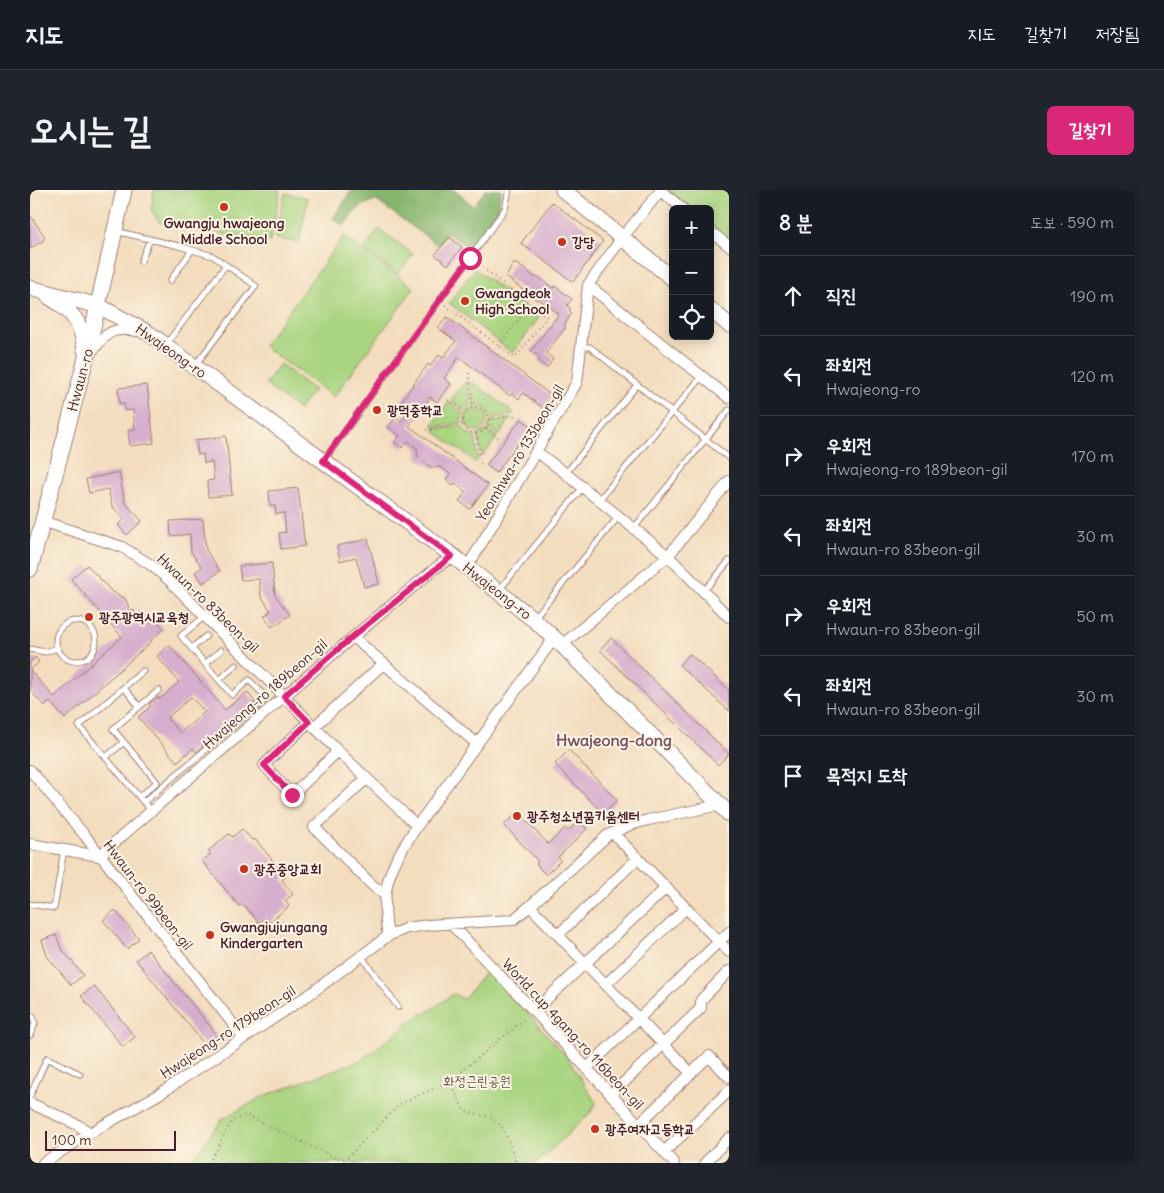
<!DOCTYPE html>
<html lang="ko">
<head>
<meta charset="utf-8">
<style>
	:root { --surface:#171b24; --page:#20242c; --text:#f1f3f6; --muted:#9ea1a6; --line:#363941; --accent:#db2777 }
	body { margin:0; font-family:Delius,"Poor Story",sans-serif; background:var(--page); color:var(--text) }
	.controls { position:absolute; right:15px; top:15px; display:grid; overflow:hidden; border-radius:8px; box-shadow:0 2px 12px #0003 }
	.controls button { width:45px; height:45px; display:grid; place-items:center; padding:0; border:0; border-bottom:1px solid var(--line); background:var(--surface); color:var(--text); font:25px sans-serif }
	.scale { position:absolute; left:15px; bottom:12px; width:131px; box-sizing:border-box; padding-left:5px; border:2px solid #4a1f2b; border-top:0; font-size:14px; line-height:18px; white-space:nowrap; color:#4a1f2b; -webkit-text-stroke:4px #fcf5e5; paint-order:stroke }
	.stop { position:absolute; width:15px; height:15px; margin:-11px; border:4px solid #db2777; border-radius:50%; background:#fff }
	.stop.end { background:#db2777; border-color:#fff; box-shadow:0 1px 5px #0008 }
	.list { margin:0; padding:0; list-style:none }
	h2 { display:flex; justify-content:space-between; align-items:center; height:65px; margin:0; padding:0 20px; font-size:21px }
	h2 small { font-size:16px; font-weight:400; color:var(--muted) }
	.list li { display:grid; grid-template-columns:32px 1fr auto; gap:15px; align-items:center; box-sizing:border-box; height:80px; padding:0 20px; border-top:1px solid var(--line) }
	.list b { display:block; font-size:19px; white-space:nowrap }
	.list p { margin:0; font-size:16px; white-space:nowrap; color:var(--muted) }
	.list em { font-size:16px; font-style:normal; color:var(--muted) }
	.icon { flex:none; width:28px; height:28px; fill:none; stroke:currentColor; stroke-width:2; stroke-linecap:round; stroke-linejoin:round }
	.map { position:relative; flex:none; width:699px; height:973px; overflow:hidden; border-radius:8px }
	header { display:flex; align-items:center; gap:30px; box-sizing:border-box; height:70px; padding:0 25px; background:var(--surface); border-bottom:1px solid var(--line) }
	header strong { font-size:24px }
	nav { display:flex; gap:28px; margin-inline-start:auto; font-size:18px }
	.intro { display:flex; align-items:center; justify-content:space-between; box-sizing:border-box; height:120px; padding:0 30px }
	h1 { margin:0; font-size:35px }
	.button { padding:12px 22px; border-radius:8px; background:var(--accent); color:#fff; font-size:18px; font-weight:700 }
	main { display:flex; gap:30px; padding:0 30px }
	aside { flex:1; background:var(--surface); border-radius:8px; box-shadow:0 2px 12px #0003 }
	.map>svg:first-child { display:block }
</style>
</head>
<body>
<header>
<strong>지도</strong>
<nav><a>지도</a><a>길찾기</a><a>저장됨</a></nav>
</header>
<div class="intro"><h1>오시는 길</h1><a class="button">길찾기</a></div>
<main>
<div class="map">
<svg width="699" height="973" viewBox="0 0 699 973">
	<rect width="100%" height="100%" fill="#fcf5e5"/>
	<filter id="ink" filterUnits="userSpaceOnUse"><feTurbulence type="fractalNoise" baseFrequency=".02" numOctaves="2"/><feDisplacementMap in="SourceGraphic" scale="10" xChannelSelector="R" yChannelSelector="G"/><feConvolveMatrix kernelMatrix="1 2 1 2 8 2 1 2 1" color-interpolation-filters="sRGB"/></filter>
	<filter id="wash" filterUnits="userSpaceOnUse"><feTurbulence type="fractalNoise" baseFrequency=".0096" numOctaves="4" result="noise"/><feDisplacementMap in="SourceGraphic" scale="20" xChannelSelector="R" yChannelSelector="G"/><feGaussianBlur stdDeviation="1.12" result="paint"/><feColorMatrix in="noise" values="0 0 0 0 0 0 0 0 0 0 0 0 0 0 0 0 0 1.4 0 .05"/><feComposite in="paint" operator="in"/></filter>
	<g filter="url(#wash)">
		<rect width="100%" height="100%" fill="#f3ddbe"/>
		<path fill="#a9d480" stroke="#7a7a56" d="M124,0H250L240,52L130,33L121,19Z
			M638,0H699V51L680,35V19H660Z
			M255,3L278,8L269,53L245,48Z
			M349,39L383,64L368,84L334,59Z
			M314,46L384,98L304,207L233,156Z
			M445,79L509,128L483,163L419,113Z
			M250,174L284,200L269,220L235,194Z
			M437,191L441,217L435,221L421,210L435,192Z
			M443,192L483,222V224L460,228L454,218L444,215L441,193Z
			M419,212L433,223L431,233L404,237L403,234Z
			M435 230a11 11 0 1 1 22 0a11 11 0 1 1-22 0Z
			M481,228L469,246L458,238L460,231Z
			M432,236L437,243L445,246L448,270L446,272L405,242V239Z
			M456,240L467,248L452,267L448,245Z
			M458,779L537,867L566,913L561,922L507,973H160L192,929L234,906L331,870L391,824H395L423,804L434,809Z"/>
		<path fill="#86b66e" stroke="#686a4c" d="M322,0H424L443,16L456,0H472C467,8 471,18 466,27C460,39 449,50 442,60L417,43L408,55L347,11C332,11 322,25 313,36L303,28Z"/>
		<g id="blocks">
			<path fill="#d7aecd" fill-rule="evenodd" d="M522,12L573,51L543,92L491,53Z
				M0,25L15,47L13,49L14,50L0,59Z
				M419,47L432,57L418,75L405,65Z
				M483,74H487L506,88L507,86L523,98L525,96L542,109L537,115L541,118L539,120L542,123L534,135L536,137L516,163L523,169L517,178L508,171L510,168L501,161L529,124L509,109L507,110L476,87Z
				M417,127L522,206L513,218L493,203L489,209L482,203L480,206L429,167L414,188L421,194L407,212L400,207L379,236L458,295L440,319L429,311L436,302L425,293L423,295L416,289L420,284L411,277L402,278L388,268L387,258L378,251L372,258L365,252L370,246L358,237L366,227L371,231L380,220L370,213L398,174L400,176L409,165L413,168L426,151L408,138Z
				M117,195L124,253L100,256L98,240L105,239L103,220L95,221L94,213L90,214L88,198Z
				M491,229L501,236L466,283L456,275Z
				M196,246L202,305L178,307L177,291L184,290L182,272L174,273L173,264L168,265L166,250Z
				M89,282L95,313L112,331L97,345L88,335L94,329L82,316L78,299L59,303L56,289Z
				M268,298L275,356L251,359L249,343L256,342L254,323L246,324L245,316H240L239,301Z
				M173,329L176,360L190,381L173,393L165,382L172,377L161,362L160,344L141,346L140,331Z
				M338,349L349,394L334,397L326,367L310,371L307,356Z
				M242,373L245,405L260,425L242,437L234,426L241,421L231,406L229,389L211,390L209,376Z
				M57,375L83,403L84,402L87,405L95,408L101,422L103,420L108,425L111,422L115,427L120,423L134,439L121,450L122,451L35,529L20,512L15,516L0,501V472L5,467L9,472L0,480L24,507L92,447L41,389Z
				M581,448L699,564L688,575L570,460Z
				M139,455L195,520L217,502L225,512L166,562L163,558L147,572L108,527L120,517V513L126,508H131L149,492L127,466ZM161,507L175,522L150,543L137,528Z
				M660,464L699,500V521L649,475Z
				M539,560L587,610L573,624L525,574Z
				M488,622L518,654L535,638L538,641L549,630L557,639L528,667L531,670L516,685L506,674L508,671L474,635Z
				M212,639L223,651L225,649L256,687L252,690L263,704L255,711L259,716L240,732L236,727L229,733L213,714L209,716L172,671L181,664L178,661L199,644L202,647Z
				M85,720L109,749L97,759L73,730Z
				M26,745L31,758L53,785L41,795L17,766L12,750Z
				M118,760L187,845L175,855L106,770Z
				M64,796L105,847L93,857L51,806Z"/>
		</g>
	</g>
	<g filter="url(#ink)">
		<use href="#blocks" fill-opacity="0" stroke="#9e7e74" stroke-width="1"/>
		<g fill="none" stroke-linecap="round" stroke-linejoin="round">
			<defs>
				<path id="lane" d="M85,41L149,56L183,66L226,96L166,174
					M111,71L120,49
					M140,91L162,60
					M137,153L196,75
					M551,157H560L699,268
					M295,269L475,19L479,0
					M536,283L607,195
					M569,310L672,186
					M604,338L699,220
					M470,399L553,297
					M674,401L699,371
					M505,427L589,326
					M26 451a20 20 0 1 1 40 0a20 20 0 1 1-40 0Z
					M162,458L176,446
					M0,459L15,462L28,458
					M175,474L191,460
					M113,481L49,536L121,621
					M189,490L206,475
					M94,498L109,516
					M76,567L94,552
					M109,607L127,592L83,539L129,500
					M114,612L234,510V505L219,490L202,505L151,446L175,426
					M0,714L24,718L34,660
					M332,767L368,817
					M0,826H3L5,834L0,845
					M0,906L17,868L50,884"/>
				<path id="street" d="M630,0L653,19
					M680,41L699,56
					M558,95L699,208
					M58,166C76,145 78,136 107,141
					M507,262L535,283L638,366L699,427
					M12,331L92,357L121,375L139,390L308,561L387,636
					M437,378L547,192L558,95L592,48L631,0
					M323,447L447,554
					M532,455L638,366L699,291
					M279,532L234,575L262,605L308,561
					M284,537L354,473
					M0,580L56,647L214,848
					M336,589L284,637L342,695L355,705
					M583,643L699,762
					M0,654L69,666L323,447L407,377L423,366
					M500,716L661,883
					M421,734L504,821L644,973
					M528,745L608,668
					M358,746L377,738L398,735L483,730L500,716L578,645L600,635L618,630L690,615
					M576,794L656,718
					M504,821L636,698
					M557,878L699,742
					M581,905L671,818V810L699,781
					M0,913L48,935L60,943
					M609,934L679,866L699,887
					M634,962L699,901
					M13,973L60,943L131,903L214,848L280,804L358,746C349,696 360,677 387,636L525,447
					M675,973L699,948"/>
				<path id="secondary" d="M533,0L643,89
					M0,98L69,116L120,144L423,366L503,429L532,455L699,624
					M18,106C42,121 52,132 55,160
					M680,119L699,135
					M0,379L56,168L94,0"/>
			</defs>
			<use href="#lane" stroke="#9e7e74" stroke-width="7"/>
			<use href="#street" stroke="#9e7e74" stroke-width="12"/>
			<use href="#secondary" stroke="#9e7e74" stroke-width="17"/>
			<path stroke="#9e7e74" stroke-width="2" stroke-dasharray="1 4" stroke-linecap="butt" d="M415,115L485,168L517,127L446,73
				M469,156L500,114
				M439,183L443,218
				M418,210L435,222
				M433 230a13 13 0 1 1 26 0a13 13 0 1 1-26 0Z
				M459,230L488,225
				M456,238L470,249
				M396,240L433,234
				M446,243L451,275
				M420,891L497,827
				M179,973L202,931L216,925L306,968L316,969L370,914L420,891L434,920C443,924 449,924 457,926C475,931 479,955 485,969L484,973"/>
			<use href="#lane" stroke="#fff" stroke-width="5"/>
			<use href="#street" stroke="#fff" stroke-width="10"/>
			<use href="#secondary" stroke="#fff" stroke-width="15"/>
		</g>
	</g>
	<g fill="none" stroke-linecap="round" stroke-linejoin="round" filter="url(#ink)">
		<path stroke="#db2777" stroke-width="6" d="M262,605L234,575L279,532L254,506L322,447L408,377L422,366L293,271L440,68"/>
	</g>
	<g fill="#c8321e" stroke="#fcf5e5" stroke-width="2">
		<circle cx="194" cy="17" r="5"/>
		<circle cx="532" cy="52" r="5"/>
		<circle cx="435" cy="111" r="5"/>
		<circle cx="347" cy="220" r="5"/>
		<circle cx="59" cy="427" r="5"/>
		<circle cx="487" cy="626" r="5"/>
		<circle cx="214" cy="679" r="5"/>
		<circle cx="180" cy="745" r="5"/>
		<circle cx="565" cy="939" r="5"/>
	</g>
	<g text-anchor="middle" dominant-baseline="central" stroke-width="4" stroke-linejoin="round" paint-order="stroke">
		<g font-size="14" font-weight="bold" fill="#4a1f2b" stroke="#fcf5e5" text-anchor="start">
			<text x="194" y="33" text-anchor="middle">Gwangju hwajeong<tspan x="194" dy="16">Middle School</tspan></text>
			<text x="542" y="52">강당</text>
			<text x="445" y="103">Gwangdeok<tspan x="445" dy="16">High School</tspan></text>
			<text x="357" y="220">광덕중학교</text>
			<text x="69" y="427">광주광역시교육청</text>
			<text x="497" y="626">광주청소년꿈키움센터</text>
			<text x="224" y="679">광주중앙교회</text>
			<text x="190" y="737">Gwangjujungang<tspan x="190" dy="16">Kindergarten</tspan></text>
			<text x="575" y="939">광주여자고등학교</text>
		</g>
		<g font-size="14" fill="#4a1f2b" stroke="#fcf5e5">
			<text transform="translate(141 161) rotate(35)">Hwajeong-ro</text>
			<text transform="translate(50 190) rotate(-75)">Hwaun-ro</text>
			<text transform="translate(490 263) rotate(-59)">Yeomhwa-ro 133beon-gil</text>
			<text transform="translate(467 401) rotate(38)">Hwajeong-ro</text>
			<text transform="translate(178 413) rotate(44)">Hwaun-ro 83beon-gil</text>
			<text transform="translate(235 504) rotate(-41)">Hwajeong-ro 189beon-gil</text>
			<text transform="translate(118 705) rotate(52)">Hwaun-ro 99beon-gil</text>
			<text transform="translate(198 842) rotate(-33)">Hwajeong-ro 179beon-gil</text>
			<text transform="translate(543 844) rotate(47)">World cup 4gang-ro 116beon-gil</text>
		</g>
		<g font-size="14" fill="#654" stroke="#fcf5e5">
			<text x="447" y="891">화정근린공원</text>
		</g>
		<g font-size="16" font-weight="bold" fill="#7b5164" stroke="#fcf5e5">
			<text x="584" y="550">Hwajeong-dong</text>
		</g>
	</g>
</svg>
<div class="controls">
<button>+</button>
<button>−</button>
<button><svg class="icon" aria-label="locate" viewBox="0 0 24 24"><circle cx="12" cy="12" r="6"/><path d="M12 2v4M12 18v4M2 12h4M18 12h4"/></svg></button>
</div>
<div class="scale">100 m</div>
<div class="stop" style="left:440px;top:68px"></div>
<div class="stop end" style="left:262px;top:605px"></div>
</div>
<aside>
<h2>8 분<small>도보 · 590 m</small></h2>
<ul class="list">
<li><svg class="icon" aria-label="ahead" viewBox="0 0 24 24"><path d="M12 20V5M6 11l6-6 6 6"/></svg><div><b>직진</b></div><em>190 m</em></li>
<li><svg class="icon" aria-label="left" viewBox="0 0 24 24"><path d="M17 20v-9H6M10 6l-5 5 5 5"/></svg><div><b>좌회전</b><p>Hwajeong-ro</p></div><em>120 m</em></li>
<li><svg class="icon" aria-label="right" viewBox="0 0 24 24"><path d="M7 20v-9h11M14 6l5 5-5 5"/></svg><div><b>우회전</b><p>Hwajeong-ro 189beon-gil</p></div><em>170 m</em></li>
<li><svg class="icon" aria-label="left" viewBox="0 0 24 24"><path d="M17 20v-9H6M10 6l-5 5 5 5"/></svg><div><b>좌회전</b><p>Hwaun-ro 83beon-gil</p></div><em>30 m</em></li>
<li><svg class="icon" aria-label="right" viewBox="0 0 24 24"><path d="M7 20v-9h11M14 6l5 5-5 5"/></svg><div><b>우회전</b><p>Hwaun-ro 83beon-gil</p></div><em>50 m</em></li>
<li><svg class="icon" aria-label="left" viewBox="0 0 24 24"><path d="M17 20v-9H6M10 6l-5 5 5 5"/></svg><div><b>좌회전</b><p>Hwaun-ro 83beon-gil</p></div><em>30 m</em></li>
<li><svg class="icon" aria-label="arrive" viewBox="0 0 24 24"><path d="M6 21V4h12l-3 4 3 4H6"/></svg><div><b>목적지 도착</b></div></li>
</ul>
</aside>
</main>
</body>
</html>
